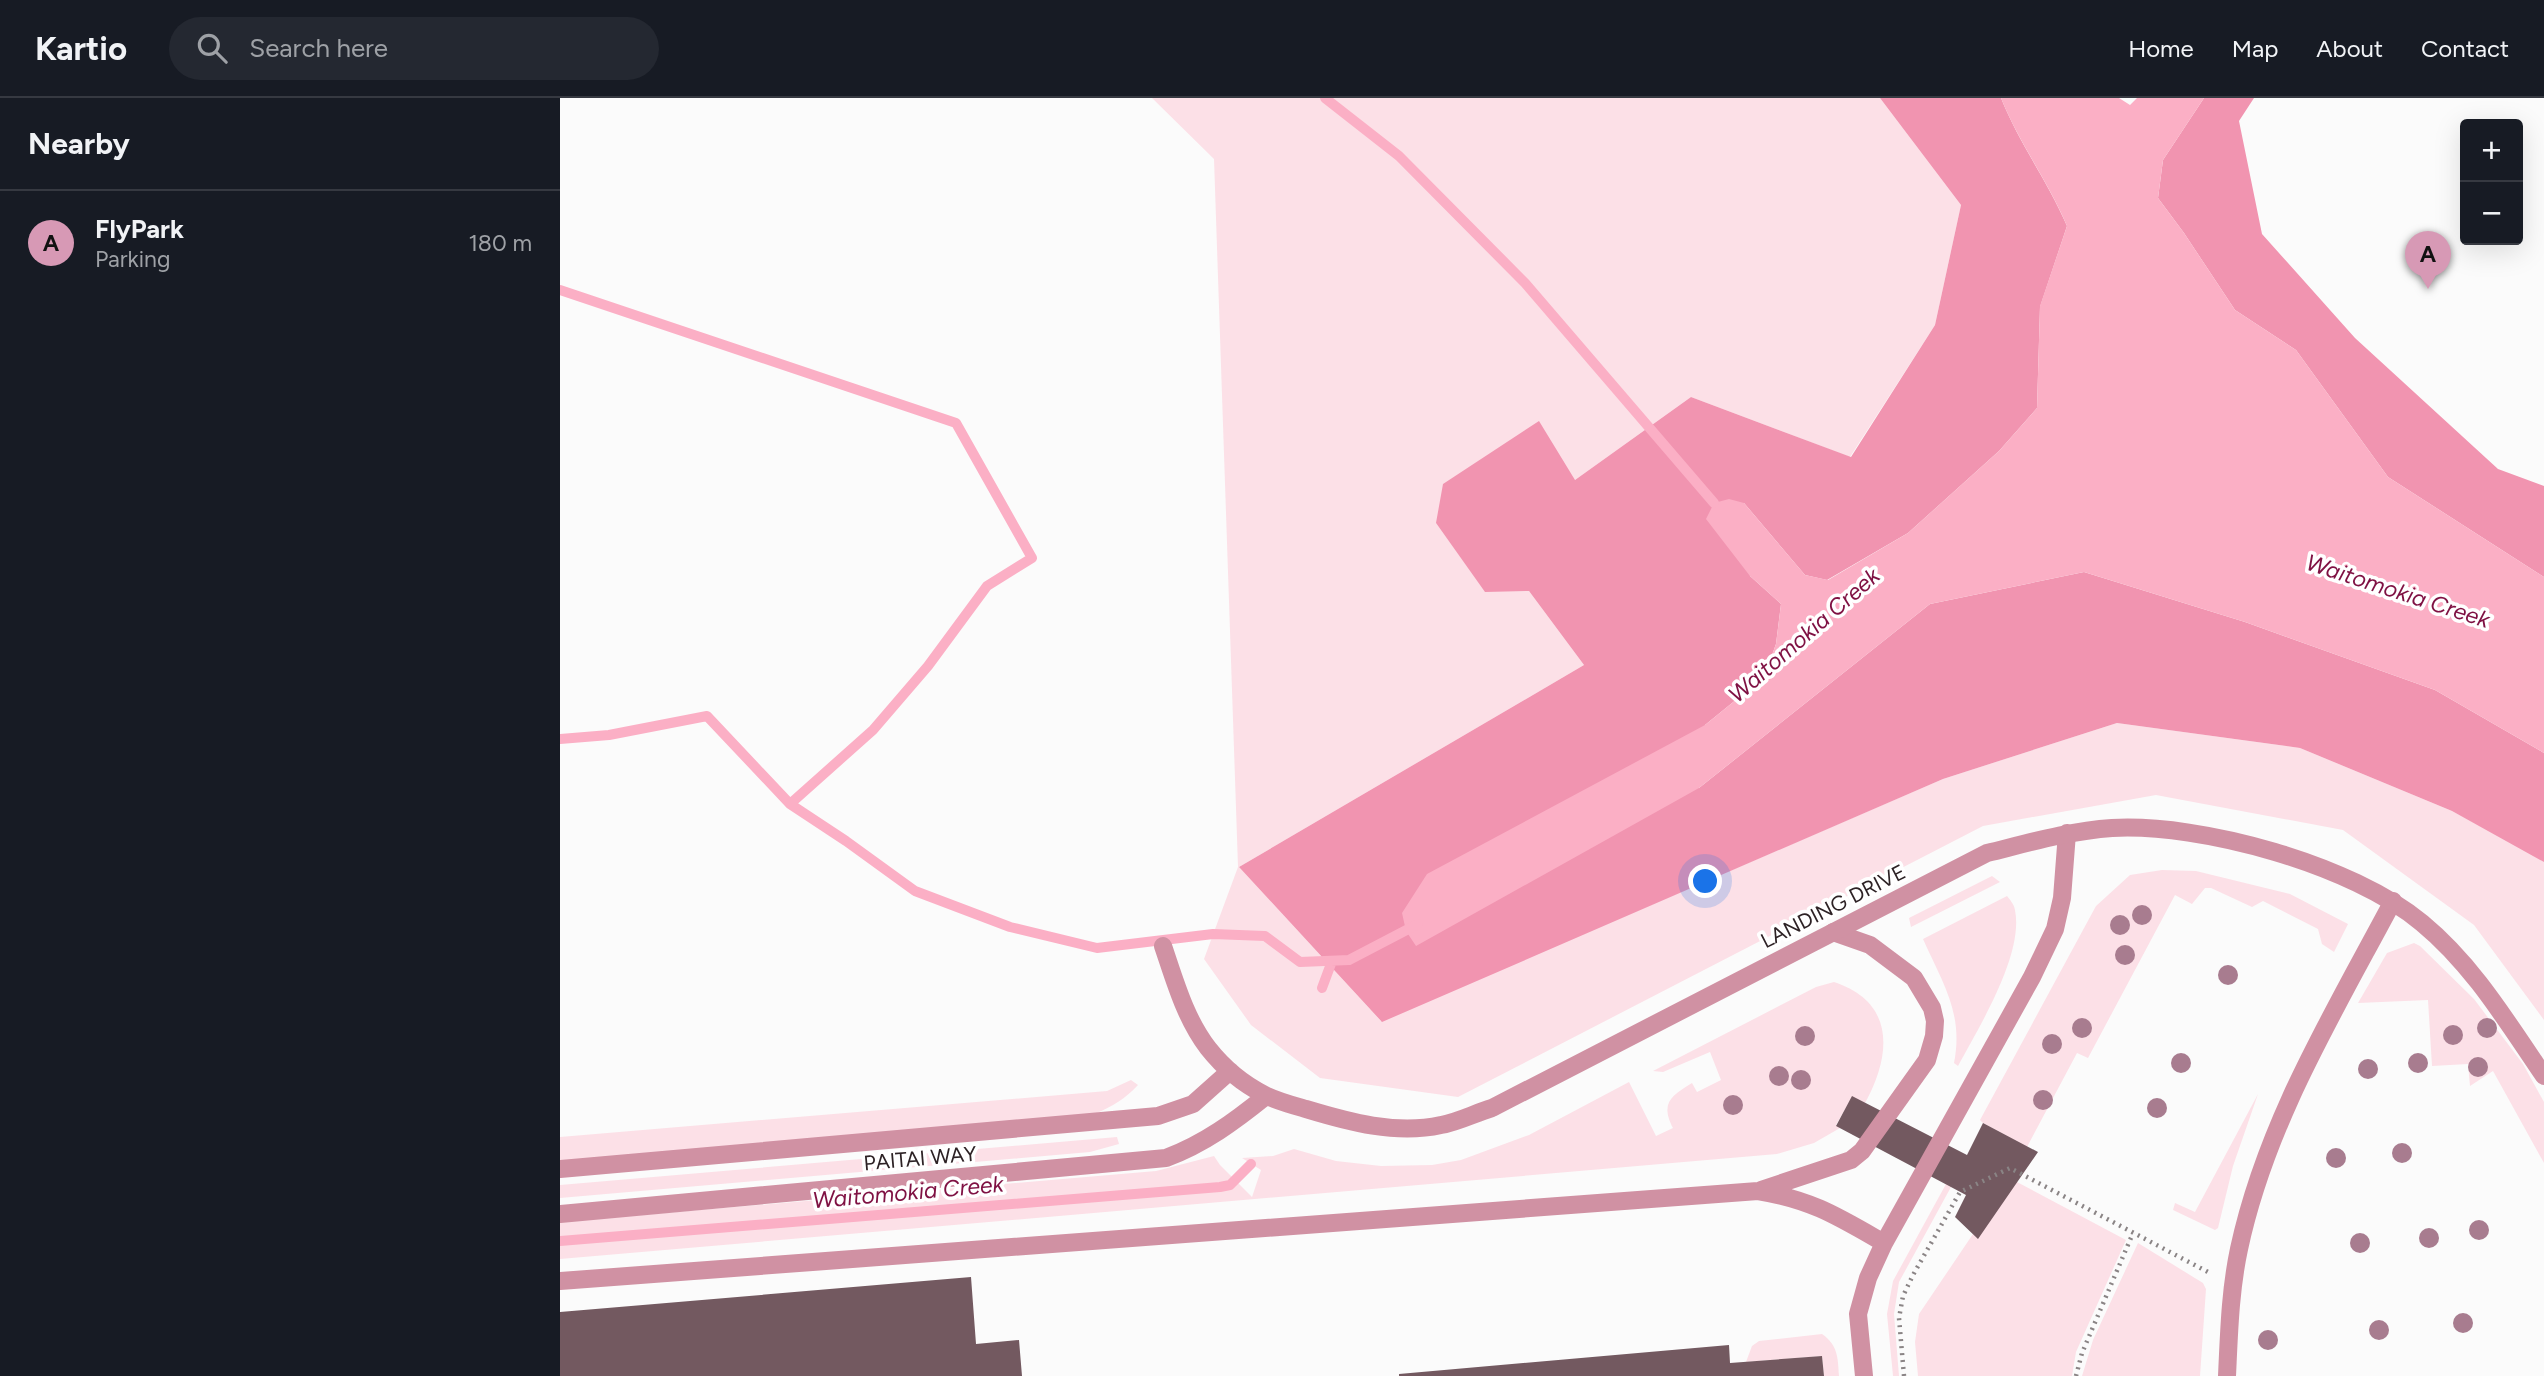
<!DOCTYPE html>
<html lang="en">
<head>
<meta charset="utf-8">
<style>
	:root { --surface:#171b24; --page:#242831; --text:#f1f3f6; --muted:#9ea1a6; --line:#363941; --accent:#d799b5 }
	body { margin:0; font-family:Figtree,sans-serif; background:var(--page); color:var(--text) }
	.controls { position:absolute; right:21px; top:21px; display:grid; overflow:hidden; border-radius:7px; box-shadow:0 7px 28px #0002 }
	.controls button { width:63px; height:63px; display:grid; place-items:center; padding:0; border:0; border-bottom:2px solid var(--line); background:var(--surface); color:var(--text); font:35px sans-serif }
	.you { position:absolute; left:1146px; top:784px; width:24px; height:24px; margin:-18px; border:5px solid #fff; border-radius:50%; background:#1a73e8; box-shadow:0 0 0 10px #1a73e833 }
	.badge { display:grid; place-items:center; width:46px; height:46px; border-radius:50%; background:var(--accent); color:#111; font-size:23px; font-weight:700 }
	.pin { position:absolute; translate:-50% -58px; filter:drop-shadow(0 2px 4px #0008) }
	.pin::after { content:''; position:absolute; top:37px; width:24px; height:21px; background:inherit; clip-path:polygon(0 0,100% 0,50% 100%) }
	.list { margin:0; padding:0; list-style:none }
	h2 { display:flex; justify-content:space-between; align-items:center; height:91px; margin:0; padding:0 28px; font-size:30px }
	h2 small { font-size:23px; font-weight:400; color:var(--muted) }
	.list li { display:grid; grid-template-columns:46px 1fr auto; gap:21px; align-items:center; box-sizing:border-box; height:105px; padding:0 28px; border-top:2px solid var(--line) }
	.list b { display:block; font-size:26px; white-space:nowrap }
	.list p { margin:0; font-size:23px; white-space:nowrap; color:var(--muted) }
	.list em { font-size:23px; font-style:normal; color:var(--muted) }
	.icon { flex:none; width:38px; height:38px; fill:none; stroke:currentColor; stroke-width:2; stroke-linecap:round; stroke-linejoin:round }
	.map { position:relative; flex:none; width:1984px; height:1278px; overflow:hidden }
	header { display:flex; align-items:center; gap:42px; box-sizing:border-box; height:98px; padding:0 35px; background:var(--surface); border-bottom:2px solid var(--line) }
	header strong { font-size:33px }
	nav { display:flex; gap:38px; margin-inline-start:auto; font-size:24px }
	.search { width:490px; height:63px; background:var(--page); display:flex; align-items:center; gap:18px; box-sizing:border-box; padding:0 24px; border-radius:38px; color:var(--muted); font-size:26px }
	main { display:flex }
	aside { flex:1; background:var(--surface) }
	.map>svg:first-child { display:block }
</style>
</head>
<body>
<header>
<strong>Kartio</strong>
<div class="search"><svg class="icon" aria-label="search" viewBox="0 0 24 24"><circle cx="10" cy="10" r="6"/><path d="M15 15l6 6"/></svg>Search here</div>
<nav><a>Home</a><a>Map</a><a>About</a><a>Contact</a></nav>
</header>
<main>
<aside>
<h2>Nearby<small></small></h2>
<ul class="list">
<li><span class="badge">A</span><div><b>FlyPark</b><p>Parking</p></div><em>180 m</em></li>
</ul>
</aside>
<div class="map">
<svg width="1984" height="1278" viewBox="0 0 1984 1278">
	<rect width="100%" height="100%" fill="#fbfbfb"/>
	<path fill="#fce0e7" d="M592,0H1320L1401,107L1375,227L1290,359L1131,299L1015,382L876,425L925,493H969L1024,567L679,769L821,923L1383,681L1557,625L1740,650L1892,713L1982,761L1984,764V922L1914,827L1783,732L1596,697L1423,728L898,999L760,980L691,927L644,861L678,769L654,61Z
		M1602,772L1636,773L1730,796L1788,826L1774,854L1762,846L1758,831L1703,803L1692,809L1651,790H1645L1632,806L1615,797L1528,960L1517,955L1467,1049L1423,1025L1420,1022L1536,808L1570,777Z
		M1432,778L1440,784L1351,829L1349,820Z
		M1447,798C1450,802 1454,806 1455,812C1464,857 1419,929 1398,968L1394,965C1404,915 1382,884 1363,841Z
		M1854,845L1860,848L1914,901L1963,966L1984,1004V1065L1933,973L1910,988L1908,966L1872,968L1868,902L1798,905L1827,855Z
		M1274,884C1335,904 1332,956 1305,1005L1292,999L1276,1027L1280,1030L1254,1045L1217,1056L0,1161V1124L596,1073L654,1058L660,1067L692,1099L701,1072L682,1060L713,1058L734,1051L776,1063L821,1068L872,1067L901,1062L969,1037L1069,984L1096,1038L1113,1030C1100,1005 1111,998 1132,985L1137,994L1161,982L1150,954L1103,974L1093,973L1256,889Z
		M571,982L578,987C565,1001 553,1008 535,1016L0,1063V1039L547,993Z
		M1698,996L1673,1068L1658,1130L1655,1132L1613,1112L1615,1105L1635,1114Z
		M557,1039L559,1046L530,1054L0,1100V1087Z
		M1457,1084L1566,1142L1516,1254L1512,1278H1358L1355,1244L1359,1216L1413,1136Z
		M1386,1086L1391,1089L1339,1184L1334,1216L1339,1278H1333L1327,1216L1333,1183Z
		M1578,1145L1643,1185L1646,1191L1640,1278H1522L1533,1242Z
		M1262,1236C1278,1247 1278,1260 1279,1278H1264L1262,1258L1186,1264L1192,1248L1199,1243Z"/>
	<path fill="#f194b0" d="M1320,0H1441C1459,45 1488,84 1507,128L1480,209L1477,310L1439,353L1348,435L1267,482L1245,477L1184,405L1190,478L1221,506L1216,546L1204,579L1145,627L1139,690L1370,506L1524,474L1685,524L1875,592L1984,655V764L1892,713L1740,650L1557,625L1383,681L822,924L679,769L1024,567L969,493L925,494L876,425L883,386L979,323L1015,382L1131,299L1291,359L1375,227L1401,107Z
		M1644,0H1694L1679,23L1702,136L1795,240L1938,371L1984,388V479L1828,379L1736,252L1675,212L1624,135L1598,100L1603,62Z"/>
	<path fill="#fbafc5" d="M1441,0H1559L1570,7L1577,0H1644L1603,62L1598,100L1624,135L1675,212L1736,252L1828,379L1984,479V655L1875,592L1685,524L1524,474L1370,506L1139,690L856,848L846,833L842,815L867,776L1145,627L1204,579L1216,546L1221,506L1190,478L1146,421L1154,405L1169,401L1184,405L1245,477L1268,482L1348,435L1439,353L1477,310L1480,208L1507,128C1488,83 1459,45 1441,0Z"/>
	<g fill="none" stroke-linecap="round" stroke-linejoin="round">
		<path stroke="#fbafc5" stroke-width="10" d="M765,0L839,58L965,185L1154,405
			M0,192L396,325L472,460L427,488L368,568L313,632L230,706
			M0,641L49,637L147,618L230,706L286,743L355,793L450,829L537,850L653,836L705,838L740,864L789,862L858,826
			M762,890L772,863
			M0,1143L660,1089L670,1087L691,1066"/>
	</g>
	<path fill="#735960" d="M1292,998L1407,1057L1423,1025L1478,1054L1418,1141L1395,1119L1406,1097L1276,1028Z
		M411,1179L416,1246L459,1242L462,1278H0V1214Z
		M1169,1247L1170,1265L1262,1258L1264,1278H839V1276Z"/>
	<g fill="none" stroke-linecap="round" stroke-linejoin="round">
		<path stroke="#8a8485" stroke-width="4.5" stroke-dasharray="2 5" stroke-linecap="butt" d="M1344,1278L1339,1220L1343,1198L1353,1177L1400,1094L1450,1070L1648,1174
			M1516,1278L1522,1255L1573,1135"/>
		<path stroke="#d091a3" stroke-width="18" d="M1201,1092L1291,1062L1302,1053L1367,962L1374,938L1375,923L1372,910L1354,880L1310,847L1273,834
			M0,1183L1198,1093C1252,1102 1277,1118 1324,1145
			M1304,1278L1298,1216L1308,1180L1324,1145L1472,879L1495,831L1502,800L1507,735
			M1667,1278C1669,1236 1670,1193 1679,1151C1706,1025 1773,916 1833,803"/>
		<path stroke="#d091a3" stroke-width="18" d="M603,848C615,883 625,920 648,950C663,969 683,986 705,997C717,1003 732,1007 746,1011C789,1024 836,1037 881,1027C898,1024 915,1015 932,1010L1427,755C1468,745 1509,733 1552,730C1642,725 1792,767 1862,825C1913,867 1947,924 1984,978
			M0,1071L598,1018L633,1006L670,973
			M0,1116L606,1060C644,1046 675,1023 706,998"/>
	</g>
	<g fill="#a87c8f">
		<circle cx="1582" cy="817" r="10"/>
		<circle cx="1560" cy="827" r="10"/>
		<circle cx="1565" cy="857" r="10"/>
		<circle cx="1668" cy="877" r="10"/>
		<circle cx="1522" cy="930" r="10"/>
		<circle cx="1927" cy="930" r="10"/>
		<circle cx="1893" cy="937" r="10"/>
		<circle cx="1245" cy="938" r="10"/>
		<circle cx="1492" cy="946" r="10"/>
		<circle cx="1621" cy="965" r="10"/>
		<circle cx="1858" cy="965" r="10"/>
		<circle cx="1918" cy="969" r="10"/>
		<circle cx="1808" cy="971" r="10"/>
		<circle cx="1219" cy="978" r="10"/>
		<circle cx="1241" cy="982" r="10"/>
		<circle cx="1483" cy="1002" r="10"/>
		<circle cx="1173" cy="1007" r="10"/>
		<circle cx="1597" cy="1010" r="10"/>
		<circle cx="1842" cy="1055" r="10"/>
		<circle cx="1776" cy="1060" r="10"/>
		<circle cx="1919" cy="1132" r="10"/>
		<circle cx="1869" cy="1140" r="10"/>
		<circle cx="1800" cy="1145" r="10"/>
		<circle cx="1903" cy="1225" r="10"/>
		<circle cx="1819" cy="1232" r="10"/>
		<circle cx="1708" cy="1242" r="10"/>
	</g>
	<g text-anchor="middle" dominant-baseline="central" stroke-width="7" stroke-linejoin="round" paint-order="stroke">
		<g font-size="21" fill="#2d2225" stroke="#fff">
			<text transform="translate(1273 808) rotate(-27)">LANDING DRIVE</text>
			<text transform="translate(360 1060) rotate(-5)">PAITAI WAY</text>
		</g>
		<g font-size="23" font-style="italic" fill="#7f1143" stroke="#fff">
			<text transform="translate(1838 493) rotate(18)">Waitomokia Creek</text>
			<text transform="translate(1244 537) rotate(-41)">Waitomokia Creek</text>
			<text transform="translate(348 1094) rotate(-5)">Waitomokia Creek</text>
		</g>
	</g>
</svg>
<div class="controls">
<button>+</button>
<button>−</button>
</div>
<div class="you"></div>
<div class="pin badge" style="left:1868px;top:191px">A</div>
</div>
</main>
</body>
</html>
